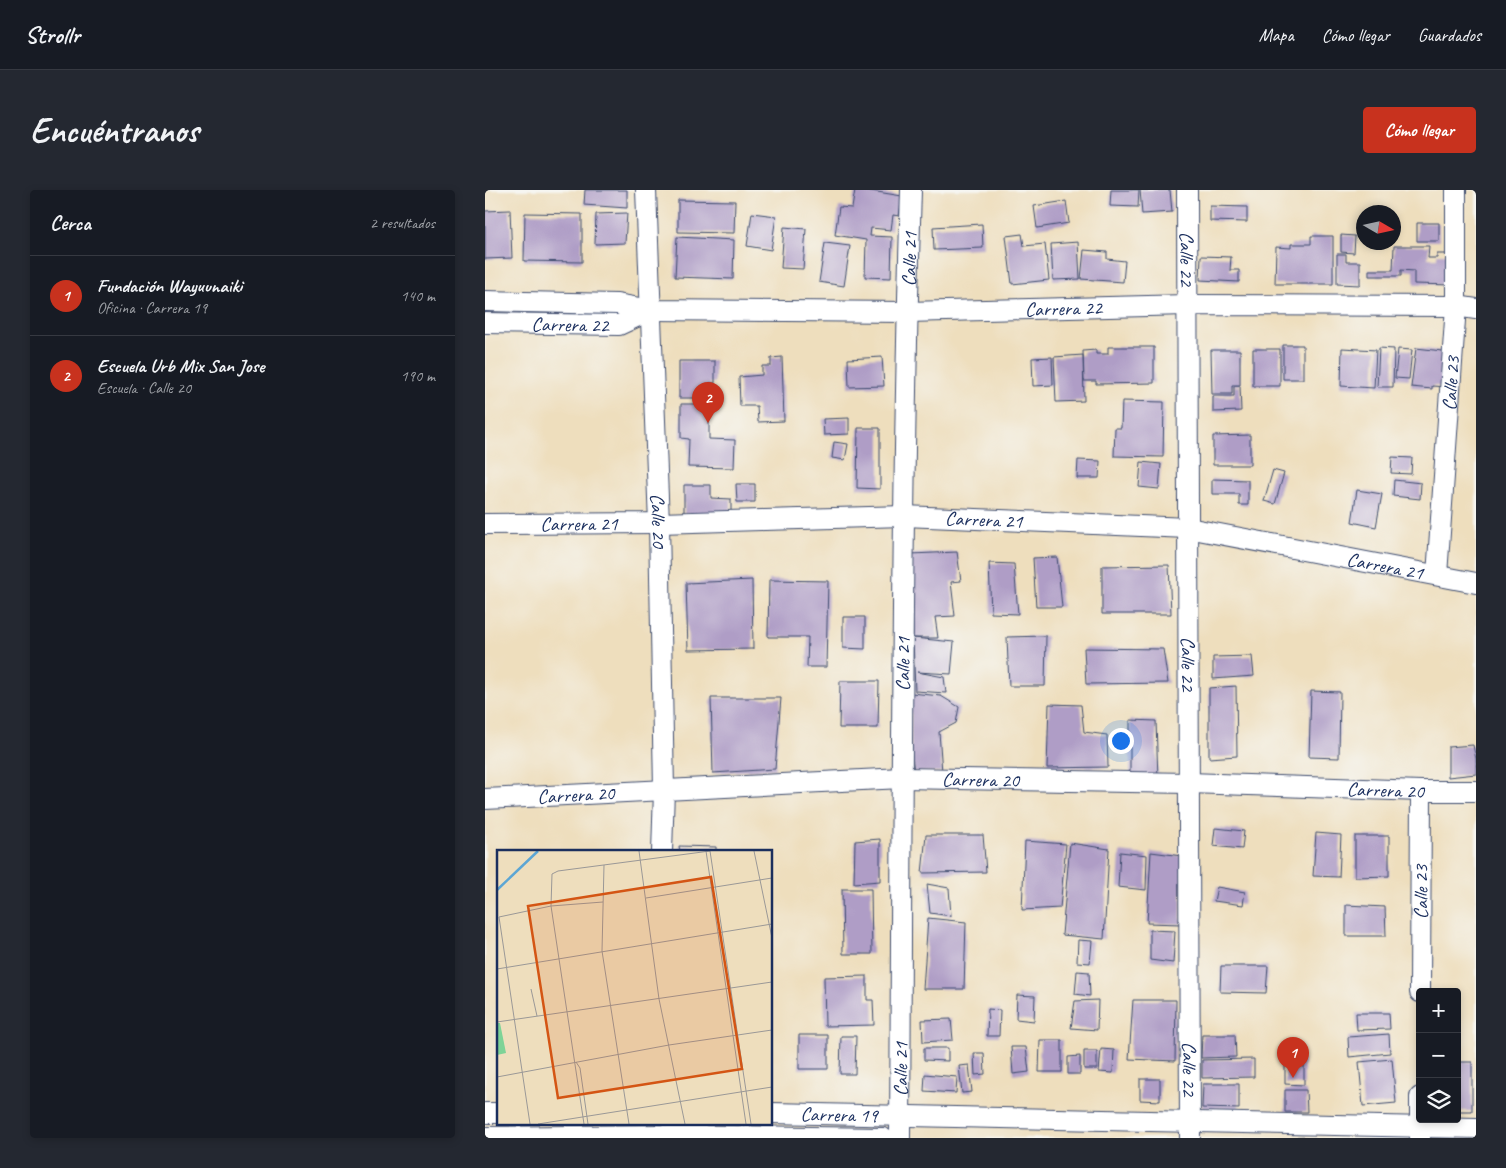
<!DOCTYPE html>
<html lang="es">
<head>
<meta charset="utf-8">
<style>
	:root { --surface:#171b24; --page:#242831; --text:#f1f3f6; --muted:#9ea1a6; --line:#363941; --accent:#c8321e }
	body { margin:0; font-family:Caveat,sans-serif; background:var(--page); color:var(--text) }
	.controls { position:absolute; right:15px; bottom:15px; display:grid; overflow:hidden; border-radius:5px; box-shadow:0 2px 8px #0003 }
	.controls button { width:45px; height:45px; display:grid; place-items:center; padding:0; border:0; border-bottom:1px solid var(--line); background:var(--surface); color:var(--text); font:25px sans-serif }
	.compass { position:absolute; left:871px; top:15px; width:45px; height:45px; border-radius:50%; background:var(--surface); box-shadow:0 2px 8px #0003; rotate:99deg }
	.you { position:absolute; left:635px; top:550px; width:18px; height:18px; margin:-12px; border:4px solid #fff; border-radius:50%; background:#1a73e8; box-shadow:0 0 0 8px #1a73e833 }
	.badge { display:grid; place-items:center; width:32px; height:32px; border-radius:50%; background:var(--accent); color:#fff; font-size:16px; font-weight:700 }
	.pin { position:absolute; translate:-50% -41px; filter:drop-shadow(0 1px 2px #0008) }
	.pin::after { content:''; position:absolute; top:26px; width:18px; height:15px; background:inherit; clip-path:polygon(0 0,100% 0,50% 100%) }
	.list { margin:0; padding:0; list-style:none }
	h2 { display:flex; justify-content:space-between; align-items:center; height:65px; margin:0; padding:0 20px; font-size:21px }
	h2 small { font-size:16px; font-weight:400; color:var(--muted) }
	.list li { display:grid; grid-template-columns:32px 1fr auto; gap:15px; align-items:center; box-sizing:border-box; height:80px; padding:0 20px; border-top:1px solid var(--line) }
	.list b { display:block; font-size:19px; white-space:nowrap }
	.list p { margin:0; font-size:16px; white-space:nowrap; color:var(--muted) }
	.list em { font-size:16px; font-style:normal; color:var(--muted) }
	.icon { flex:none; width:28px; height:28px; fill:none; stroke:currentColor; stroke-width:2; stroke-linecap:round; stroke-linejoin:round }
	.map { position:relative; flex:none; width:991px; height:948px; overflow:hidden; border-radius:5px }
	header { display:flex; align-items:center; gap:30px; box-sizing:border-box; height:70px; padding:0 25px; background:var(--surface); border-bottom:1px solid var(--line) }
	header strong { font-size:24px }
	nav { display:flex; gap:28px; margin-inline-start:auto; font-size:18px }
	.intro { display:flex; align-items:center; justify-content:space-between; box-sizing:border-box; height:120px; padding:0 30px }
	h1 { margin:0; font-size:35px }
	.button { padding:12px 22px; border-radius:5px; background:var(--accent); color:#fff; font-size:18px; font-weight:700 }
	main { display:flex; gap:30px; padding:0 30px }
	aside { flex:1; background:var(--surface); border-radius:5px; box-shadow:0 2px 8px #0003 }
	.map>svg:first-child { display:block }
</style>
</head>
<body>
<header>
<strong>Strollr</strong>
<nav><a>Mapa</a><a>Cómo llegar</a><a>Guardados</a></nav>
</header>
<div class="intro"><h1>Encuéntranos</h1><a class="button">Cómo llegar</a></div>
<main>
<aside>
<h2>Cerca<small>2 resultados</small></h2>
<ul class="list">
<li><span class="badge">1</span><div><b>Fundación Wayuunaiki</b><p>Oficina · Carrera 19</p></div><em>140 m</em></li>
<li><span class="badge">2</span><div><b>Escuela Urb Mix San Jose</b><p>Escuela · Calle 20</p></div><em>190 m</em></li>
</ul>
</aside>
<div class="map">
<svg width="991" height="948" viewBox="0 0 991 948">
	<rect width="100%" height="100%" fill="#f6f6f2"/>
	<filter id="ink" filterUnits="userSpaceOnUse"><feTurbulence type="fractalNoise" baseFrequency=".02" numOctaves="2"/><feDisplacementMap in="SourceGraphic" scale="10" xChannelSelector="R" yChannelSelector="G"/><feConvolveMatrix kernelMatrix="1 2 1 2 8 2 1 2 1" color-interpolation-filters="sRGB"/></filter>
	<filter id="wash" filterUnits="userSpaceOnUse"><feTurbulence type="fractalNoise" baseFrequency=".0096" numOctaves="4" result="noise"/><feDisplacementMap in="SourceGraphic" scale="20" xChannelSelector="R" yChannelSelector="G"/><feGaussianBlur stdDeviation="1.12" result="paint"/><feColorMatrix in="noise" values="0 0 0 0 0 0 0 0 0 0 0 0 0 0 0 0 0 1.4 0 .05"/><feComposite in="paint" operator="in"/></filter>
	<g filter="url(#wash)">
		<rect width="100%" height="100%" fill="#eedebd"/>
		<g id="blocks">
			<path fill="#af9dc6" d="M100,0H142V18L99,15Z
				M370,0H380L417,6L414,26L408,25L406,40L386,38L385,46L407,47L406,88L380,87L381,50L350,45L354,17L367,18Z
				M626,0H654L653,17L625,16Z
				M655,0H685L687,22L657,24Z
				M193,10L250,11L249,43L193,42Z
				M581,11L584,33L552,38L549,16Z
				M725,16L762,17V32L725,31Z
				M25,20L27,68L0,69V21Z
				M40,23L97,24V72L39,71Z
				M142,23L140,53L110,54L111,24Z
				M267,23L291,26L286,60L262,56Z
				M932,33H954V51H932Z
				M497,34L498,58L449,60L448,37Z
				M299,37L321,39L318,79L296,78Z
				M537,44L539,56L560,54L564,90L527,94L521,46Z
				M856,45L870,46L869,63L856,62Z
				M826,46H848V94H790L791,57L806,58V54H826Z
				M192,47L249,50L248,89L190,87Z
				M593,52L595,89L568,90L566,54Z
				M340,53L365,56L359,96L334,92Z
				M909,56H944L943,68H952V64H968V95L929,94V81L916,80V86H884V80H908Z
				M599,60L622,62V69L640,71L638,92L596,89Z
				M852,64H861V72H875V95L852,94Z
				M716,66L746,67L745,80H754V92L715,90Z
				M798,155H818V189H798Z
				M623,157H669V193L611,194V191H599L598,161L611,160V164H623Z
				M857,158L891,160L889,198L856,196Z
				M894,158L909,159L908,197H892Z
				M931,158L966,162L962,197L947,196V199L926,197Z
				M768,159H795V196H768Z
				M913,159L927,160L924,189L910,188Z
				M726,160H755V195H747V204H727Z
				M598,165L599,211L571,212L569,167Z
				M297,167L299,231L273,232L272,216H255L254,187L277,185V176H286V168Z
				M397,167L399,196L364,197L363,169Z
				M567,167L568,195L548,196L547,168Z
				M194,171H230V193H225V208H194Z
				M749,196H755L756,221L728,222V206H749Z
				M637,211L679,212L678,267L629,266L630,238H636Z
				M196,214H224V249L250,250L249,278L203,277L204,249L196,248Z
				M364,228V244L339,245L338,229Z
				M373,238H395V299L372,298Z
				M765,245V275H728V246Z
				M349,252L363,254L360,270L347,268Z
				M907,267L927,268L926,284L906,283Z
				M593,270L615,271L614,288H592Z
				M656,272L676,274L674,299L654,297Z
				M788,280L799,283L790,314L779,311Z
				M727,289L763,290V315H754V304H727Z
				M909,290L936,293L935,309L908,306Z
				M251,294H270V312H252Z
				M199,295H226V308L246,309V325L199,324Z
				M872,300L897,304L891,337L867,332Z
				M472,362L476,391L466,392L470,426L450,427L453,448H428L426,364Z
				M572,367L577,417H551L548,368Z
				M504,373L529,374L533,424L506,423Z
				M684,375L686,424H617V376Z
				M267,390L268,459L203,460L201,393Z
				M284,390L343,391L341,477H322L323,447H283Z
				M358,427H380V459L358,458Z
				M561,446L560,496H524L522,447Z
				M428,448L469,452L466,484L432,482L459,487L461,503L430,501Z
				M599,458L678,459L683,493L601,494Z
				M767,466L769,486L728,489V467Z
				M355,491H394L393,538H354Z
				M751,496L752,566L724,568V498Z
				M826,501L855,502L854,568L824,567Z
				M426,503L456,506L474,517L471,533L454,542L457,582H429L426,558Z
				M226,508H296L290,579L228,583Z
				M564,514L596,515L599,542L622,545L623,577L562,578Z
				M645,530L671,531L673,589L645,587Z
				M988,555L991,569V584L963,587V557Z
				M730,638L759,641L757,659L728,656Z
				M831,643L856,645L854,687L828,686Z
				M441,645H498L501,682L437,683Z
				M870,646H904V686L870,687Z
				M395,649V691L369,693L370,651Z
				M540,651L581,654L575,718L537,720Z
				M585,653L624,659L619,749L577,745Z
				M194,656L231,657V662H195Z
				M635,662L662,665L661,700L633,697Z
				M666,662L697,666L696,734L662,733Z
				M442,694L464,698L466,726L445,723Z
				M732,697L760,702L758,715L729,711Z
				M357,699H386L387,764H358Z
				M861,715L900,717L901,746H861Z
				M443,728L481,732L479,799H438Z
				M665,740L690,741L688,773L665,770Z
				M593,750L607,751L605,773L592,772Z
				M736,776H783L781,803L735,802Z
				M592,781L604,782L605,806L590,804Z
				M382,786V810H388L389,835L340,836L339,787Z
				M532,805L550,806L549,831L531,829Z
				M613,810L612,840L586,838L590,811Z
				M648,810H691L690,871L644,869Z
				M503,819L515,820L514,846H502Z
				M871,823H904L905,839L872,840Z
				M466,829L468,850L438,852L437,830Z
				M904,844L905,863L864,867L863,847Z
				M314,845H343V879H314Z
				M717,845H750L751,867L716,868Z
				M356,846H371L370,884H355Z
				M555,850H577V882H554Z
				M526,857H541L544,882L528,884Z
				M439,858H463V871L439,870Z
				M616,859L629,860L628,883L614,882Z
				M599,861H612V879H599Z
				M489,863H499L500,884L490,885Z
				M595,866V884H583V867Z
				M769,869V887L717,888V870Z
				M800,869L819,870V895L800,894Z
				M907,869L911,913L878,916L874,872Z
				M972,872H987V921H972Z
				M484,875L487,902L477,903L474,876Z
				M440,884L472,887L471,903L439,901Z
				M655,889H675V911L655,910Z
				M718,894H754V919L717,918Z
				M800,900H821L822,922H800Z"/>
		</g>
	</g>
	<g filter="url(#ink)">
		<use href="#blocks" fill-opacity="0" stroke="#3b496c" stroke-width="1"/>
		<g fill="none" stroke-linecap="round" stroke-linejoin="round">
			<defs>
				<g id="minor">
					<path id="s1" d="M161,0L174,333L179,600L177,662"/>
					<path id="s2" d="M702,0L705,948"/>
					<path id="s3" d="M0,111L132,114L166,120L422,122L702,115L971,116L991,119"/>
					<path id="s4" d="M0,133L134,135L166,120"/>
					<path id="s5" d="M0,334L174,333L419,326L703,338L991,393"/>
					<path id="s6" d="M952,385L971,116V0"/>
					<path id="s7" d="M0,609L417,588L704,593L936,601H991"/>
					<path id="s8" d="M935,802L936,601"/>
					<path d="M0,923H14"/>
					<path id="s9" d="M286,923L991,938"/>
					<path d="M0,947L171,945L398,948"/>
					<path id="s10" d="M415,948C417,632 416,316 426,0"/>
					<path d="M935,948V907"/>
				</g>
			</defs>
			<use href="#minor" stroke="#3b496c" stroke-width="22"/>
			<use href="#minor" stroke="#fff" stroke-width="20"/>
		</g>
	</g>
	<g text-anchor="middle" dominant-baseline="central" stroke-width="4.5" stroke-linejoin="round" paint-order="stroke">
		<g font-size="20" fill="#1b2f5e" stroke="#f6f6f2">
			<text stroke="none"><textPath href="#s10" startOffset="879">Calle 21</textPath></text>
			<text stroke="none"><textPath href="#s2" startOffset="69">Calle 22</textPath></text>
			<text stroke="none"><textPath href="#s3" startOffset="579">Carrera 22</textPath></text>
			<text stroke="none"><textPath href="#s4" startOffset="85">Carrera 22</textPath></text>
			<text stroke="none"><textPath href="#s6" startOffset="192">Calle 23</textPath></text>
			<text stroke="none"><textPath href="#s5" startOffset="499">Carrera 21</textPath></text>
			<text stroke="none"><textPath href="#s1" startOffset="331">Calle 20</textPath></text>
			<text stroke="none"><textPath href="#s5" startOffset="94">Carrera 21</textPath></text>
			<text stroke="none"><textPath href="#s5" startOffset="904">Carrera 21</textPath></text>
			<text stroke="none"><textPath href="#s10" startOffset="474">Calle 21</textPath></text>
			<text stroke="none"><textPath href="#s2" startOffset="474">Calle 22</textPath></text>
			<text stroke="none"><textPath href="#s7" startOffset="496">Carrera 20</textPath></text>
			<text stroke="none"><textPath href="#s7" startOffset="901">Carrera 20</textPath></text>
			<text stroke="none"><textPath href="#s7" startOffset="91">Carrera 20</textPath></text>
			<text stroke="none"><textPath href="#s8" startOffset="100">Calle 23</textPath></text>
			<text stroke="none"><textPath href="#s10" startOffset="69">Calle 21</textPath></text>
			<text stroke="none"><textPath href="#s2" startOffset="879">Calle 22</textPath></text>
			<text stroke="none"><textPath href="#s9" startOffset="68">Carrera 19</textPath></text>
		</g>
	</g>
	<g transform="translate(12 660)">
		<rect width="275" height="275" fill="#eedebd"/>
		<path d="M0,173H3L9,203L0,205Z" fill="#7ed397"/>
		<path fill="none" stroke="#5ca6d4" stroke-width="2.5" d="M0,40L41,1"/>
		<path fill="none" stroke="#9a9897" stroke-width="1" d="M142,1L162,149L188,274M209,1L249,274M213,1L254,274M257,1L275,88M107,15L105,101L132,274M149,48L275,28M0,119L275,74M34,139L40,166M0,172L275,132M79,212L83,218L91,274M0,227L172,195L275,180M33,274L2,67L54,56L106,52M41,274L275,237M87,274L54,56L55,24L61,21L213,1"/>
		<path fill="#d45514" fill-opacity="0.15" stroke="#d45514" stroke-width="2.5" d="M214,27L245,219L61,248L31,56Z"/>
		<rect width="275" height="275" fill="none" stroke="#1b2f5e" stroke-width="2.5"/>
	</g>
</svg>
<div class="controls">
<button>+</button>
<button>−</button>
<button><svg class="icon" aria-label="layers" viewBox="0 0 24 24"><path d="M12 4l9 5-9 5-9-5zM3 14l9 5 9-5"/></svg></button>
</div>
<svg class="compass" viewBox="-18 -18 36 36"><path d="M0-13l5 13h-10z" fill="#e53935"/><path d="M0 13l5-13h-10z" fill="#9ea1a6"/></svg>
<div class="you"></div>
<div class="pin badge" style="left:808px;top:888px">1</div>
<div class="pin badge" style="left:223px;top:233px">2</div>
</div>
</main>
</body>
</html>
